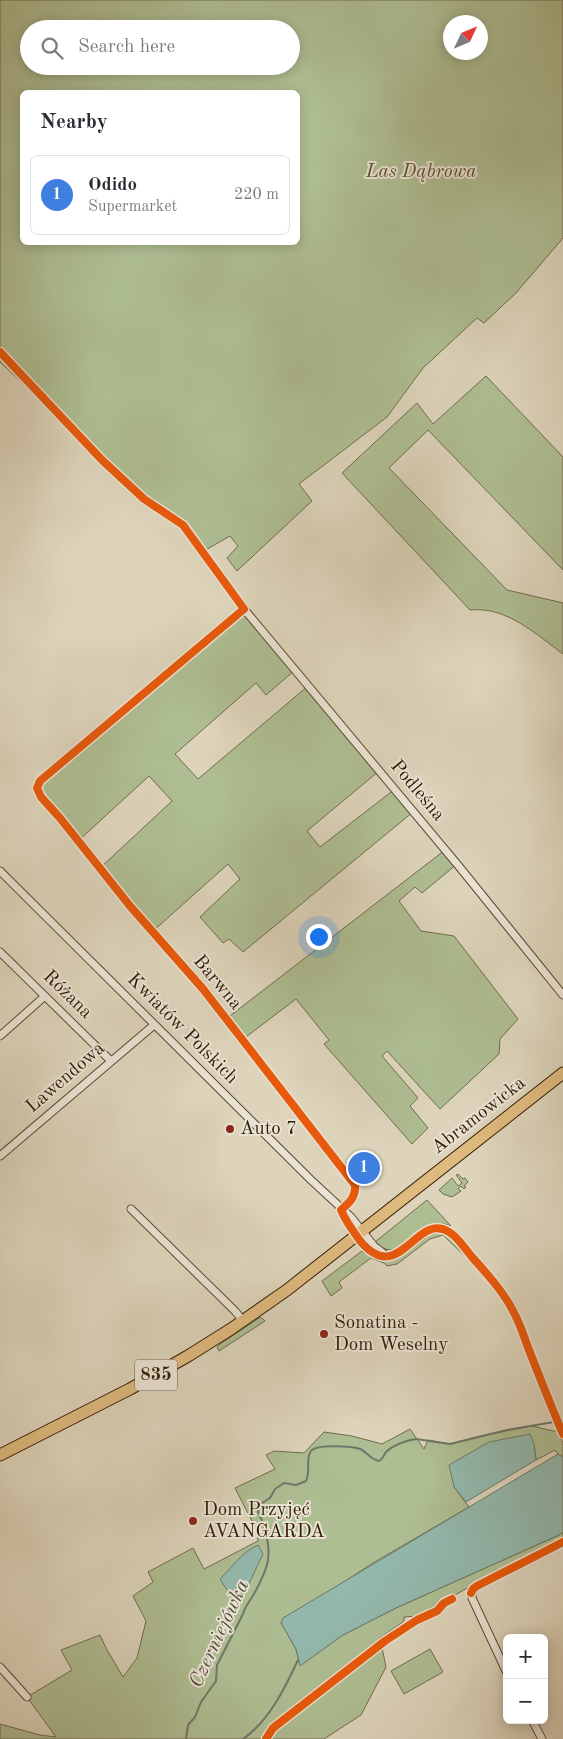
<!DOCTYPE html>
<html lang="en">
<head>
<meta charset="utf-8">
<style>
	:root { --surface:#fff; --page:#f2f2f3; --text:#2b2b33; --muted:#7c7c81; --line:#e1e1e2; --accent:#111827 }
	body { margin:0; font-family:"Old Standard TT",serif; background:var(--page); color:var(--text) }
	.controls { position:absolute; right:15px; bottom:15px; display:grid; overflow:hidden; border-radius:8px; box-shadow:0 2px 12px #0003 }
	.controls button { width:45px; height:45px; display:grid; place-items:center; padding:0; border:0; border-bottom:1px solid var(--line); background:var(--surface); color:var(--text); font:25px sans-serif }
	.compass { position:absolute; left:443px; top:15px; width:45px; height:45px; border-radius:50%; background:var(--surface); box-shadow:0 2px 12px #0003; rotate:46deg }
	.you { position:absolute; left:318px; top:936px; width:18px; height:18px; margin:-12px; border:4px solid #fff; border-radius:50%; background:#1a73e8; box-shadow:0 0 0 8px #1a73e833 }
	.badge { display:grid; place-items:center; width:32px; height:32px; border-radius:50%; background:var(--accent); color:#fff; font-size:16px; font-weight:700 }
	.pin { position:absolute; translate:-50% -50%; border:2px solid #fff; box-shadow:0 1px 5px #0006 }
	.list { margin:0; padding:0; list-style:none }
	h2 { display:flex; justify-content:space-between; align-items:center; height:65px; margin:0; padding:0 20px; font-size:21px }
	h2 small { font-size:16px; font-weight:400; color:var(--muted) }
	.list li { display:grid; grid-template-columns:32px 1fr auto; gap:15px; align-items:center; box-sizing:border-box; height:80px; margin:0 10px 10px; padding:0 10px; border:1px solid var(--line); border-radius:8px }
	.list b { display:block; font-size:19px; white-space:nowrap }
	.list p { margin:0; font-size:16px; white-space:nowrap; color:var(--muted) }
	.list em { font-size:16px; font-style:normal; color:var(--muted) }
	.icon { flex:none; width:28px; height:28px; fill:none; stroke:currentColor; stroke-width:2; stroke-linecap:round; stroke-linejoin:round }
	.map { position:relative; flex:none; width:563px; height:1739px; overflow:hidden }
	.search { position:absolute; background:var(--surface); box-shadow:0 2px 12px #0003; left:20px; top:20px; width:280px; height:55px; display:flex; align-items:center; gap:12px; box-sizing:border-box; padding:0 18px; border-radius:28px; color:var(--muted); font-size:19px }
	.panel { position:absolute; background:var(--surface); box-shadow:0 2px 12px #0003; left:20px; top:90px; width:280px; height:155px; border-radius:8px }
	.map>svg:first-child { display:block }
</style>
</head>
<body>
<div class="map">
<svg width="563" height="1739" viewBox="0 0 563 1739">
	<rect width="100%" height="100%" fill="#ddd4bb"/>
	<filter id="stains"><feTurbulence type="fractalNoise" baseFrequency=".004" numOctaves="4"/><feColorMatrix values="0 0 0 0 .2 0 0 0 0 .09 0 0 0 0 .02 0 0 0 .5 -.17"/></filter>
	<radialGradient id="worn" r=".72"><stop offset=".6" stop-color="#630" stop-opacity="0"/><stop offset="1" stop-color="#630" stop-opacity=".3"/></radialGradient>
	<path fill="#aebd92" stroke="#706c4c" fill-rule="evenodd" d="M0,0H563V238L516,293L484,323L477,318L423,368L387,417L299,484L312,501L237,571L227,558L238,546L230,536L202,552L185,526L153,505L0,362ZM450,22H480V52H450ZM29,29H291V66H29ZM22,92H298V242H22Z
		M486,376L563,457V570L428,430L389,468L507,590L563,603V654C536,634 506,606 470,610L342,473L417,403L433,424Z
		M244,609L295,670L266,695L256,683L175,754L198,779L308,686L379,771L307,831L320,847L395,789L413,812L243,952L229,939L223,943L200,917L240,879L228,864L152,932L100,868L172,801L149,776L78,841L41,797L40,781Z
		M445,850L457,864L422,893L415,887L399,901L421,931L454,936L518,1019L500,1039L499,1054L440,1109L387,1051L382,1056L418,1098L410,1106L428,1128L412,1144L324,1044L329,1040L296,999L242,1040L226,1019Z
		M458,1174L463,1179L465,1178L468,1182L464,1186L466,1187L464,1189L461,1186L458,1189L461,1191L452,1197L443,1194L439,1190L452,1178L458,1186L462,1183L456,1175Z
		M427,1200L451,1226C443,1223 436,1222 428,1226C409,1233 396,1264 375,1242Z
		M439,1233C452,1235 460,1249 468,1259L443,1235L430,1239L397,1264L387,1266L384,1263L371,1258L339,1282L342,1288L331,1296L322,1281L362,1251L365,1253L367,1252C376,1262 386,1262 398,1258L431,1234Z
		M259,1318H262L265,1321L219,1351L217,1347L220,1344Z
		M532,1426L558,1432L563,1443V1457L558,1454L555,1450L536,1460L534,1444L454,1487L469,1507L373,1563L281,1623L296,1649L300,1665L343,1635L396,1608L559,1535L563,1532V1538L499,1570L418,1616L404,1617V1621L380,1638L386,1667L361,1715L324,1739H0V1724L40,1735L56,1737L27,1697L72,1670L61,1650L100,1635L106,1648L123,1677L137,1658L146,1621L133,1596L153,1582L148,1572L193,1548L204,1569L258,1541L257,1531L235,1488L275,1469L266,1455L274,1451L304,1453L324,1432L352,1436L382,1444L410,1429L424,1449L428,1440L450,1444L480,1436Z
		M430,1649L443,1672L404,1694L391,1671Z"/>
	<path fill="#93b8ac" stroke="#6d796a" d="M530,1434L534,1444L536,1460L466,1502L454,1487L449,1465L489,1442Z
		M558,1454L563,1457V1532L559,1535L396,1608L343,1635L300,1666L296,1649L281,1623L283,1618Z
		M258,1545L263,1554L243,1596L238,1602L232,1598L220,1579C232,1567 243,1551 258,1545Z"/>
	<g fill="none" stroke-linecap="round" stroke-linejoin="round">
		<path stroke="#6d796a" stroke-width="2" d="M186,1739L188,1725L195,1717L201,1702L216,1681L217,1665L243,1614C245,1606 250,1601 254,1594C267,1570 273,1557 265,1531C263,1524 262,1518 258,1512L259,1505L270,1498L275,1489L284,1483L296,1485L306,1481C311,1472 305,1459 311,1451C316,1444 352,1446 360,1449C367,1452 371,1460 379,1461C384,1458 383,1456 386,1452C393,1445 407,1440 416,1439L450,1444L507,1430L554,1422
			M243,1739C269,1721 285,1688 298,1660"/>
		<defs>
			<path id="street" d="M0,871L311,1180L351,1217L374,1246L387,1256
				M0,952L111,1061
				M0,1036L45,996
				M0,1156L154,1025
				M131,1209L235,1311L243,1321
				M341,1210C350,1202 356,1197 355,1185L203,989L130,906L60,818L41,797L37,788L40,781L244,609L457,864L563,995
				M341,1210C346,1222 353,1232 361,1242C399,1287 417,1211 449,1232C458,1237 465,1249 472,1257C487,1274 503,1291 514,1311C520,1323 524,1337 529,1350C540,1378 551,1406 563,1434
				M0,1667L27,1697
				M507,1673L472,1598V1591L477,1586L563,1542
				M532,1720L542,1739"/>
			<path id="primary" d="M0,1455L130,1389L188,1356L231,1329L287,1290L563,1073"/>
		</defs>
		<use href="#street" stroke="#5e4933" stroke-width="9"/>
		<use href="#primary" stroke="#331b06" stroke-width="13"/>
		<use href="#street" stroke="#e9e3d3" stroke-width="7"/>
		<use href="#primary" stroke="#deba7e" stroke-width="11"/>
		<defs>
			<path id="cycleway" d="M0,352L102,460L144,499L183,525L244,609L40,781L37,788L41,797L60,818L130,906L203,989L355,1185C356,1197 350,1202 341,1210C346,1222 353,1231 361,1242C400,1287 416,1211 449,1232C458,1237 465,1249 472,1257C487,1274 503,1291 513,1311C520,1323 524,1337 529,1350C540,1378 551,1406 563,1434
				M471,1593L473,1589L477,1586L563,1542
				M266,1739L273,1728L385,1641L417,1620L437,1611L444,1603L452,1599"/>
		</defs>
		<use href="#cycleway" stroke="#e9e3d3" stroke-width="11"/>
		<use href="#cycleway" stroke="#e8590c" stroke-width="8"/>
	</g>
	<g fill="#8f2418" stroke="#e9e3d3" stroke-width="2">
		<circle cx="230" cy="1129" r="5"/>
		<circle cx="324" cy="1334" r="5"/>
		<circle cx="193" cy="1521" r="5"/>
	</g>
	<g text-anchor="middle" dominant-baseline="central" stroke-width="4" stroke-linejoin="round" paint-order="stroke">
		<rect fill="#e9e3d3" stroke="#6a5744" stroke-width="1" x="135" y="1359.5" width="42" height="31" rx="4"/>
		<g font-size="18" font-weight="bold" fill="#331b06">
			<text x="156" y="1375">835</text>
		</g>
		<g font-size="19" font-style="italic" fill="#584c30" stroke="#e9e3d3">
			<text x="421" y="172">Las Dąbrowa</text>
		</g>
		<g font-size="19" fill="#331b06" stroke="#e9e3d3">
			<text transform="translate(417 791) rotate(50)">Podleśna</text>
			<text transform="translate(217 983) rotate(50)">Barwna</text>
			<text transform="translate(67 995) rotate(44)">Różana</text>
			<text transform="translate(182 1029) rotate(45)">Kwiatów Polskich</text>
			<text transform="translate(66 1078) rotate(-41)">Lawendowa</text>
			<text transform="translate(479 1116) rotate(-38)">Abramowicka</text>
		</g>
		<g font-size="19" fill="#331b06" stroke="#e9e3d3" text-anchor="start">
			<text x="240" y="1129">Auto 7</text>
			<text x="334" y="1323">Sonatina -<tspan x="334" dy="22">Dom Weselny</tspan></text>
			<text x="203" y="1510">Dom Przyjęć<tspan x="203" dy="22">AVANGARDA</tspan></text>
		</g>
		<g font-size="20" font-style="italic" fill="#504a38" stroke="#e9e3d3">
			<text transform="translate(220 1634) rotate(-65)">Czerniejówka</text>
		</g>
	</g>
	<rect width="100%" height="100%" filter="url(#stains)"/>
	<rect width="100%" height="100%" fill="url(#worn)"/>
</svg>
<div class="controls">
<button>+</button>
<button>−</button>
</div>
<svg class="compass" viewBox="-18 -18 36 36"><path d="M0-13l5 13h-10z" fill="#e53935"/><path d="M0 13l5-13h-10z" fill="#7c7c81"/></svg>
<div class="you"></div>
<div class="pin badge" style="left:364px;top:1168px;background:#3f7fe0">1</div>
<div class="search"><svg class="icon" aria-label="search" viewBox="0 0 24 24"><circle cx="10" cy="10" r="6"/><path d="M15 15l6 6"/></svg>Search here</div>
<section class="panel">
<h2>Nearby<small></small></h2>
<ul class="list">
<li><span class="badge" style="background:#3f7fe0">1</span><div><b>Odido</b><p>Supermarket</p></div><em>220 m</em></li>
</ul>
</section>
</div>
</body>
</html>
